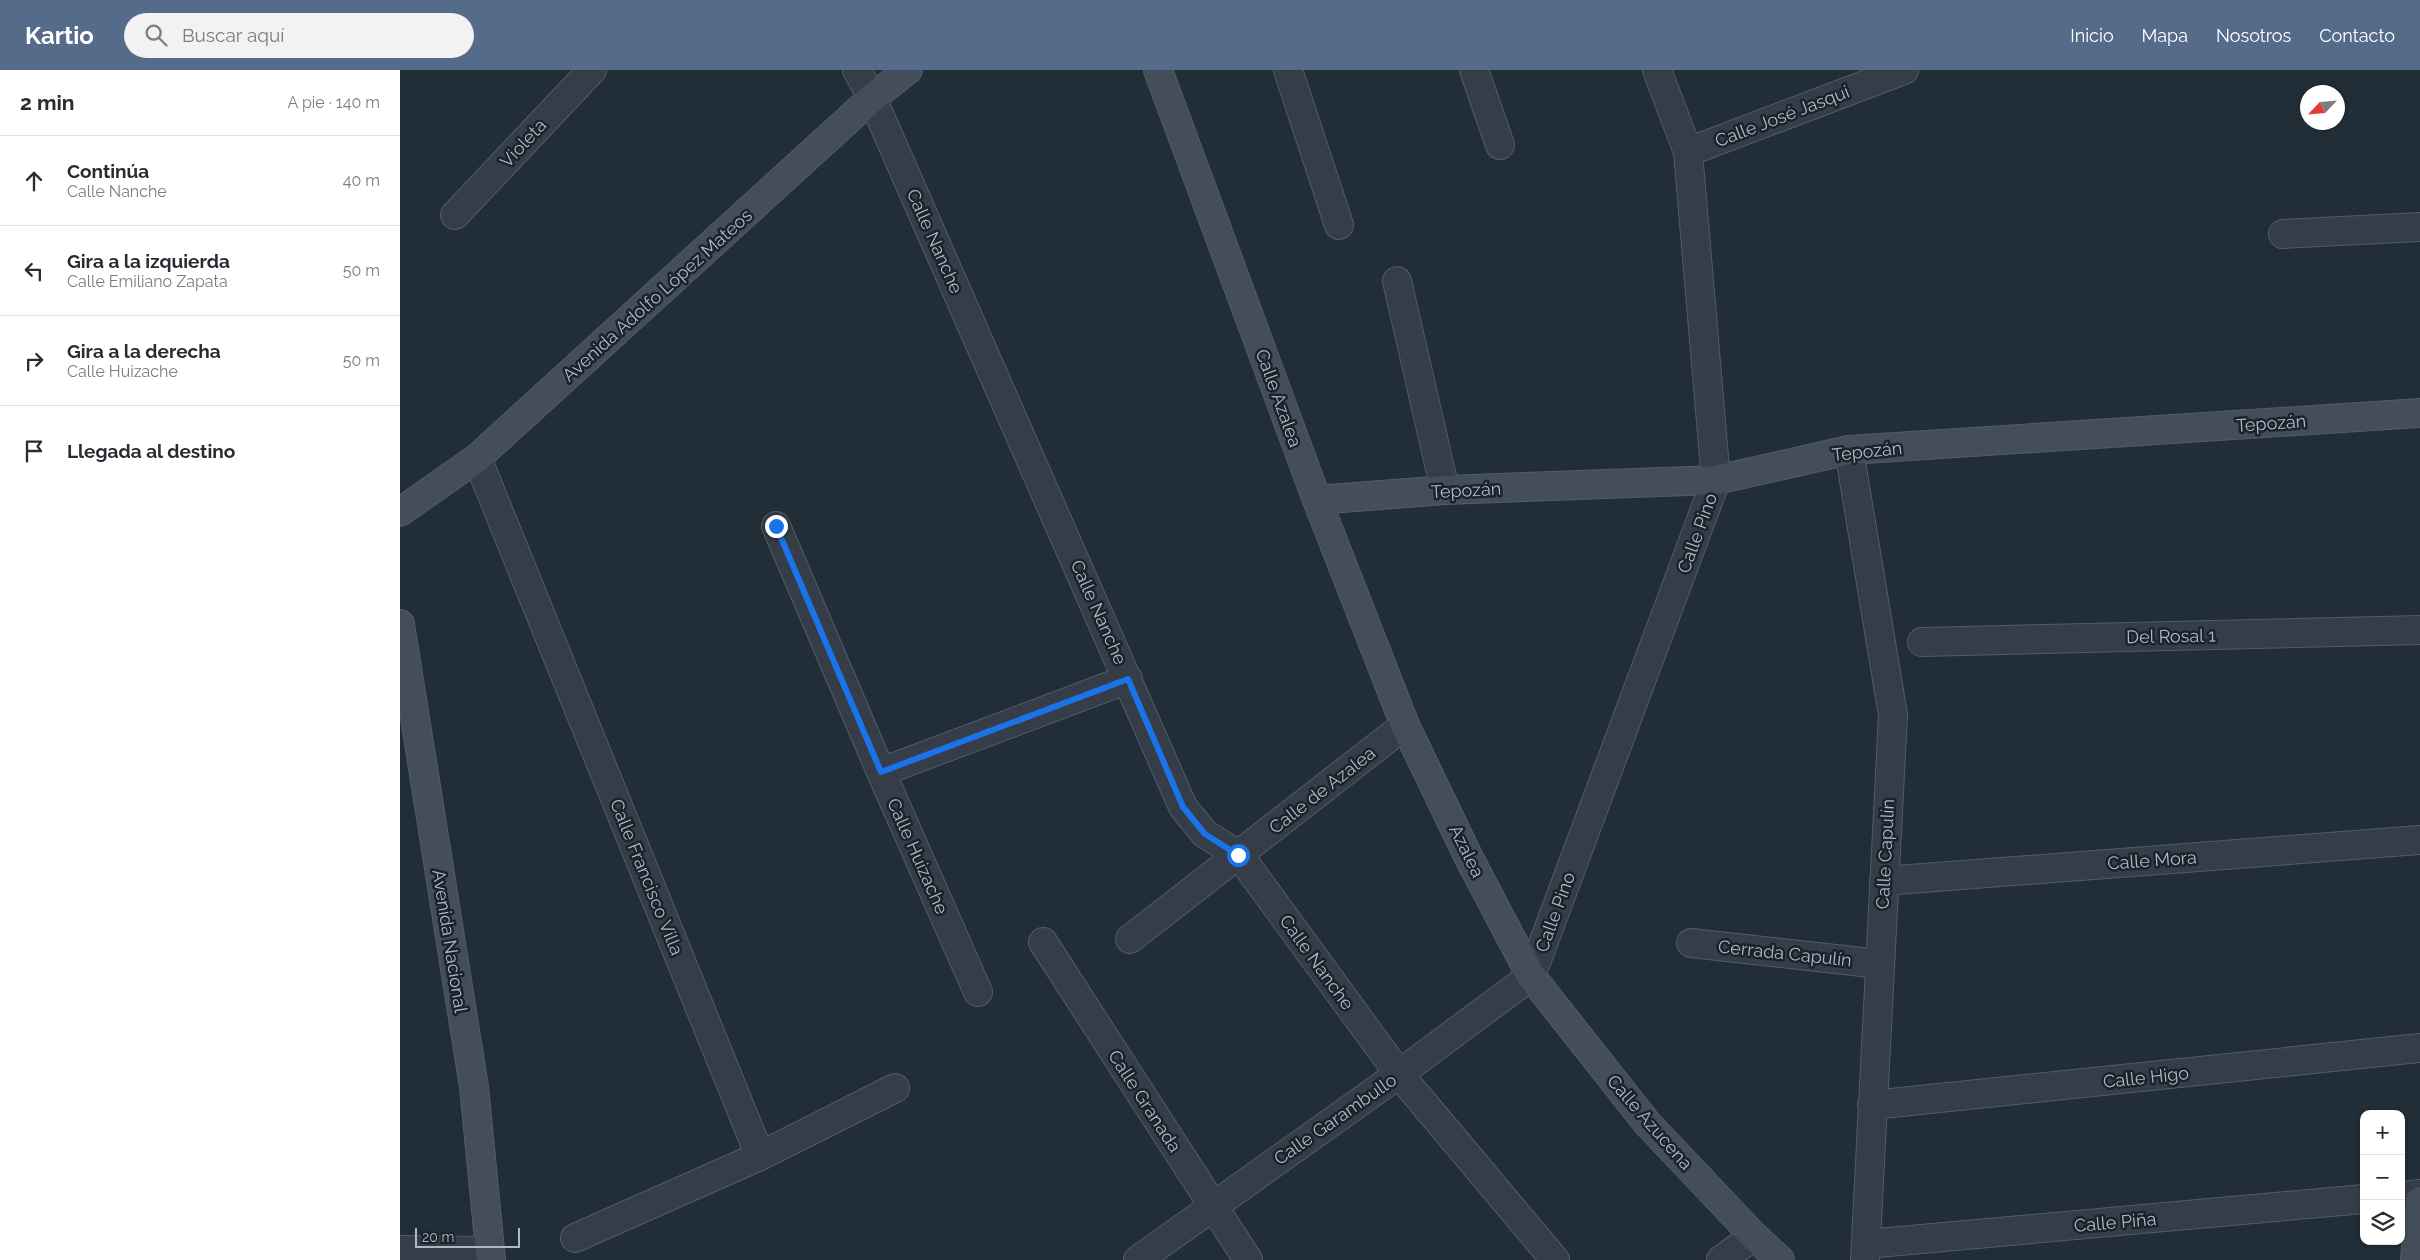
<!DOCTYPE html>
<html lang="es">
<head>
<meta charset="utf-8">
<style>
	:root { --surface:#fff; --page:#f2f2f3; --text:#2b2b33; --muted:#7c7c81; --line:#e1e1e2; --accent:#546b89 }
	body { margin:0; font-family:Raleway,sans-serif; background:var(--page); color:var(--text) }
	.controls { position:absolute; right:15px; bottom:15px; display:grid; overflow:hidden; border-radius:10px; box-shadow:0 1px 4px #0004 }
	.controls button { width:45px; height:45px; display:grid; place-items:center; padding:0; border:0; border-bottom:1px solid var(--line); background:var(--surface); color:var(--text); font:25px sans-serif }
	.compass { position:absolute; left:1900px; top:15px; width:45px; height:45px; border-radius:50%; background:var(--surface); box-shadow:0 1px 4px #0004; rotate:244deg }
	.scale { position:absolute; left:15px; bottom:12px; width:105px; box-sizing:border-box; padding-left:5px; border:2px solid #afb9c4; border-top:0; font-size:14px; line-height:18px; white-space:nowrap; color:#afb9c4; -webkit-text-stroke:4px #1a232c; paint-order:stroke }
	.stop { position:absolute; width:15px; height:15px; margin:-11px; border:4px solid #1a73e8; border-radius:50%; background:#fff }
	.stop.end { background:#1a73e8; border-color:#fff; box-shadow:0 1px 5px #0008 }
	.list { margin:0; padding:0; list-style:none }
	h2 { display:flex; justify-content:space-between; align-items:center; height:65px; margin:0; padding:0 20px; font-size:21px }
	h2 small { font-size:16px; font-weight:400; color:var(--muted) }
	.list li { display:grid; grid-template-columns:32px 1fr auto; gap:15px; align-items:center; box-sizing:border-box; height:90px; padding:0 20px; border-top:1px solid var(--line) }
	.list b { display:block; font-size:19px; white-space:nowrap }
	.list p { margin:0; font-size:16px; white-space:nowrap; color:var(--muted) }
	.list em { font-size:16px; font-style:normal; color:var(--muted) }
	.icon { flex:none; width:28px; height:28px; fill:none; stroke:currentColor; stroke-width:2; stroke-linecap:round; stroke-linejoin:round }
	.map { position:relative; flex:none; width:2020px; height:1190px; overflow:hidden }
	header { display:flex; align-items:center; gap:30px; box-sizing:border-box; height:70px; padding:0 25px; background:var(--accent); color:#fff }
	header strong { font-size:24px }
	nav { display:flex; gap:28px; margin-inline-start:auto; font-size:18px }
	.search { width:350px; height:45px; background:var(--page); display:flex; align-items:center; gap:12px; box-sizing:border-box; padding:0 18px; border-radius:28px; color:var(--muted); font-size:19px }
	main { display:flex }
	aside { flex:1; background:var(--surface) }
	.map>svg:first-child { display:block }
</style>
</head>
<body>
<header>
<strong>Kartio</strong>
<div class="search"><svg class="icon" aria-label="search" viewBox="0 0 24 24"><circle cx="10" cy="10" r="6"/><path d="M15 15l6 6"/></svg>Buscar aquí</div>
<nav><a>Inicio</a><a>Mapa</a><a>Nosotros</a><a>Contacto</a></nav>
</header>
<main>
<aside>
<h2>2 min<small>A pie · 140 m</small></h2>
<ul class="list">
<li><svg class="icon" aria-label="ahead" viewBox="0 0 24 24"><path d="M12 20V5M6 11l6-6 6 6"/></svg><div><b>Continúa</b><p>Calle Nanche</p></div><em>40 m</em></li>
<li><svg class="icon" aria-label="left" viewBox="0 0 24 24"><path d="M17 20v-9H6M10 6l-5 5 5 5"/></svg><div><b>Gira a la izquierda</b><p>Calle Emiliano Zapata</p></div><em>50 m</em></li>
<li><svg class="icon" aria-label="right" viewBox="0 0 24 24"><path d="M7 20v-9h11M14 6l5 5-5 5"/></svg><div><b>Gira a la derecha</b><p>Calle Huizache</p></div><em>50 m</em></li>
<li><svg class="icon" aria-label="arrive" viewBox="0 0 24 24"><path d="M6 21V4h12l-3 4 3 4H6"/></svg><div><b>Llegada al destino</b></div></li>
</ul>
</aside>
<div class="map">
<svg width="2020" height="1190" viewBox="0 0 2020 1190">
	<rect width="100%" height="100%" fill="#212d37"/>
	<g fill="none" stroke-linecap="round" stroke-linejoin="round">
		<defs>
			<path id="street" d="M457,0L472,28L783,737L805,764L839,785L999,1004L1155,1190
				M888,0L939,155
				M1074,0L1100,75
				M1288,82L1504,0
				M55,145L192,0
				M1883,164L2020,157
				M997,211L1045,420
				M1449,380L1493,645L1465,1190
				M77,388L360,1086
				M376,456L481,702L578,922
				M1522,572L2020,560
				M481,702L728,609
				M1484,811L2020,770
				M730,869L1005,655
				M643,872L848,1190
				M1291,873L1480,894
				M1472,1035L2020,978
				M2001,1126L2020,1124
				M175,1168L360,1086L495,1018
				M1466,1174L1964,1129
				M0,1180L90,1181
				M738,1190L999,1004L1131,906L1316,410L1288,82L1257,0
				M1321,1190L1354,1166"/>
			<path id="secondary" d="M758,0L917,430L1005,655L1069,788L1131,906L1247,1053L1354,1166L1380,1190
				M917,430L1045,420L1316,410L1449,380L2020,343
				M0,442L77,388L472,28L508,0
				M0,554L74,1017L91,1190
				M2015,1190L2020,1131"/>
		</defs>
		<use href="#street" stroke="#525c65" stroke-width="30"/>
		<use href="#secondary" stroke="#525c65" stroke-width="30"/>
		<use href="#street" stroke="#353e48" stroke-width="28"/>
		<use href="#secondary" stroke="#434e5a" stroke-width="28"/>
	</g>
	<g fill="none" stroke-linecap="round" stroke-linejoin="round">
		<path stroke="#1a73e8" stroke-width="6" d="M376,456L481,702L728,609L783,737L805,764L838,785"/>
	</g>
	<g text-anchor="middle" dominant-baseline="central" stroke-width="5" stroke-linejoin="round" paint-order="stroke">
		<g font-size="18" fill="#afb9c4" stroke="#1a232c">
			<text transform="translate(1382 46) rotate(-21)">Calle José Jasqui</text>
			<text transform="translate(123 73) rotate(-47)">Violeta</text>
			<text transform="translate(535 171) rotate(66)">Calle Nanche</text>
			<text transform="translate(257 225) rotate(-42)">Avenida Adolfo López Mateos</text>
			<text transform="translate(879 328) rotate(70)">Calle Azalea</text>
			<text transform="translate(1871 353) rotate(-4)">Tepozán</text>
			<text transform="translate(1467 381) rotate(-6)">Tepozán</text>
			<text transform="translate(1066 420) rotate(-3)">Tepozán</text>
			<text transform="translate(1297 463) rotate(-70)">Calle Pino</text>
			<text transform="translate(699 542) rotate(66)">Calle Nanche</text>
			<text transform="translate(1771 566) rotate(-1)">Del Rosal 1</text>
			<text transform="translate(922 720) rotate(-38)">Calle de Azalea</text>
			<text transform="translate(1067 781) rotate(64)">Azalea</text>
			<text transform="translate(1485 784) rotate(-87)">Calle Capulín</text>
			<text transform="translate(518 786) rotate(66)">Calle Huizache</text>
			<text transform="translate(1752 790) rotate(-4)">Calle Mora</text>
			<text transform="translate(247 807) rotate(68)">Calle Francisco Villa</text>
			<text transform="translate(1155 842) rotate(-70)">Calle Pino</text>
			<text transform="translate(50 871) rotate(81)">Avenida Nacional</text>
			<text transform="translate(1385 883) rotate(6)">Cerrada Capulín</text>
			<text transform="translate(917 892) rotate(54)">Calle Nanche</text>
			<text transform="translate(1746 1007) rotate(-6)">Calle Higo</text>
			<text transform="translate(745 1031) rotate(57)">Calle Granada</text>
			<text transform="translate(935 1049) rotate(-35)">Calle Garambullo</text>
			<text transform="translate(1250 1052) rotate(49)">Calle Azucena</text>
			<text transform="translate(1715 1152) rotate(-5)">Calle Piña</text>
		</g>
	</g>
</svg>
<div class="controls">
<button>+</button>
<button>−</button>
<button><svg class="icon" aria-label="layers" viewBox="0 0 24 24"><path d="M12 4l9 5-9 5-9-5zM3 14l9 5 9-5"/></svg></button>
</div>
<svg class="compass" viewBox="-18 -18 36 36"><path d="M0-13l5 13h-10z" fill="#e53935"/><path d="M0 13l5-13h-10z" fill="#7c7c81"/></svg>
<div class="scale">20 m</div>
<div class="stop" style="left:838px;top:785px"></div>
<div class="stop end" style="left:376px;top:456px"></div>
</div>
</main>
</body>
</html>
